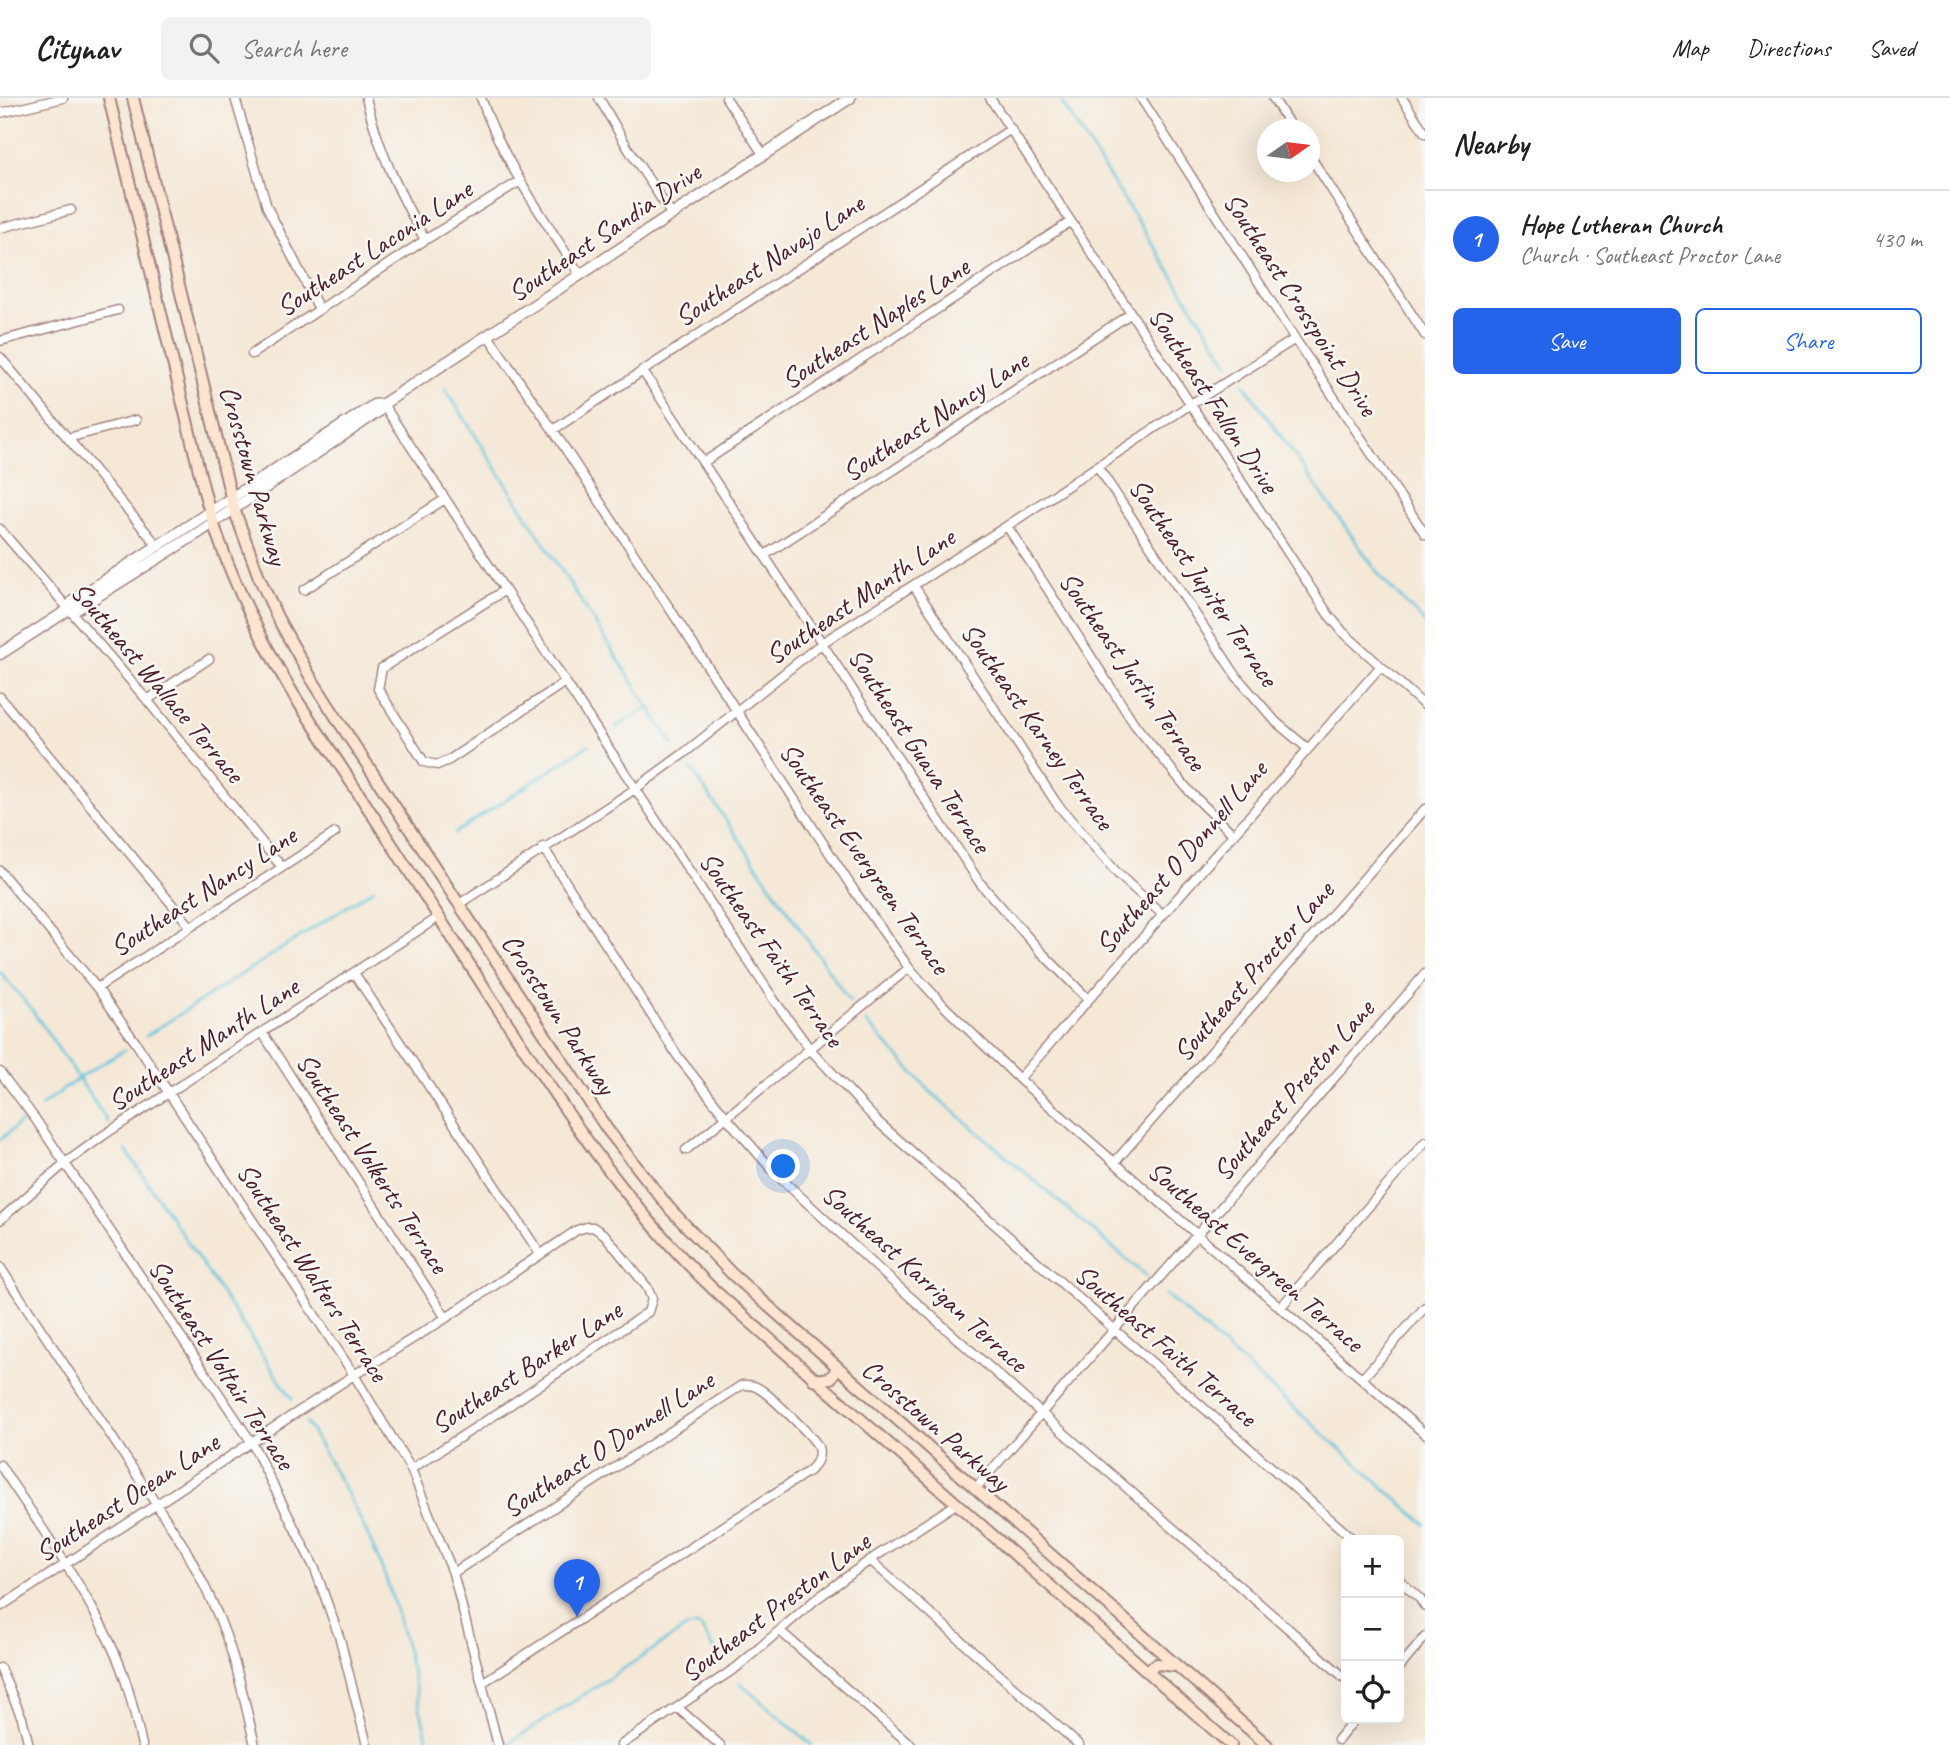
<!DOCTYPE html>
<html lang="en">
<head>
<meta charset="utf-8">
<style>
	:root { --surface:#fff; --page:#f2f2f2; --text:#202124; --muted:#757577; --line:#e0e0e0; --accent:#2563eb }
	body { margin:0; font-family:Caveat,sans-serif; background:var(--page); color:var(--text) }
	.controls { position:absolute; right:21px; bottom:21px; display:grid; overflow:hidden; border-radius:10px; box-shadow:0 7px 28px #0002 }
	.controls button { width:63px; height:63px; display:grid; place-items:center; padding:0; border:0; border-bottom:2px solid var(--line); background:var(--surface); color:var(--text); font:35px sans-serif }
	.compass { position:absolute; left:1257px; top:21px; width:63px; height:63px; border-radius:50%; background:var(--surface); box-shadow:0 7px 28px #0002; rotate:76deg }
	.you { position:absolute; left:784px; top:1069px; width:24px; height:24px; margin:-18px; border:5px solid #fff; border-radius:50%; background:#1a73e8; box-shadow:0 0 0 10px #1a73e833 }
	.badge { display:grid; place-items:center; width:46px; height:46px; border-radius:50%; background:var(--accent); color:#fff; font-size:23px; font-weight:700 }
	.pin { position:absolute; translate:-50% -58px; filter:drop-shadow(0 2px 4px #0008) }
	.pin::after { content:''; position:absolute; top:37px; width:24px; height:21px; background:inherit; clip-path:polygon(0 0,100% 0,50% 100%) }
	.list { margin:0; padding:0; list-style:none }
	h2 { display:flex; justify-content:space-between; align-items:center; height:91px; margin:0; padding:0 28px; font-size:30px }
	h2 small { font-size:23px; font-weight:400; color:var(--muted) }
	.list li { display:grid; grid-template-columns:46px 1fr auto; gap:21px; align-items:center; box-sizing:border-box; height:98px; padding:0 28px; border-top:2px solid var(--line) }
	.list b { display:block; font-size:26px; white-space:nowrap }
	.list p { margin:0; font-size:23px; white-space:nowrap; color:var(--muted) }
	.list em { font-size:23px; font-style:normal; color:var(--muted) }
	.actions { display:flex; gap:14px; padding:21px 28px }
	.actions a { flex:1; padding:16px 0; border:2px solid var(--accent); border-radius:10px; text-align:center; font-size:24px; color:var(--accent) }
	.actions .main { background:var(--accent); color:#fff }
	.icon { flex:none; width:38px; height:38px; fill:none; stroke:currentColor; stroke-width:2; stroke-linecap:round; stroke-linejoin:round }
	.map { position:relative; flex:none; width:1425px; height:1647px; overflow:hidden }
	header { display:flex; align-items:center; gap:42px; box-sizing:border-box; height:98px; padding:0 35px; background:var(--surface); border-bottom:2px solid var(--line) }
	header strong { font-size:33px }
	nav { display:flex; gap:38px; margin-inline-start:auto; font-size:24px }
	.search { width:490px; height:63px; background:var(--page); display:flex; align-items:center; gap:18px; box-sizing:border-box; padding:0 24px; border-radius:10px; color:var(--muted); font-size:26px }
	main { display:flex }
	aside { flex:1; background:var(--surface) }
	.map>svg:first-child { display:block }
</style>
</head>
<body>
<header>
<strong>Citynav</strong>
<div class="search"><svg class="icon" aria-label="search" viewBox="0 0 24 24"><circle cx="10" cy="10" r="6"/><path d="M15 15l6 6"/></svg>Search here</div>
<nav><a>Map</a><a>Directions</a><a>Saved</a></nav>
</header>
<main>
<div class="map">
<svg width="1425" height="1647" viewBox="0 0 1425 1647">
	<rect width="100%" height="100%" fill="#f6f6f2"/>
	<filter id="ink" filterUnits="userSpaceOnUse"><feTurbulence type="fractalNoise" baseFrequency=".0143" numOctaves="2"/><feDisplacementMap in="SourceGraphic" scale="14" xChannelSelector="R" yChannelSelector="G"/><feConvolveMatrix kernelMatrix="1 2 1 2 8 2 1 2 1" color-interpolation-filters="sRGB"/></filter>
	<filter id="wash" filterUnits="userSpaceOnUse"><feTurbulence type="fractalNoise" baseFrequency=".00686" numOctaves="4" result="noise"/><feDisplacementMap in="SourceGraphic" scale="28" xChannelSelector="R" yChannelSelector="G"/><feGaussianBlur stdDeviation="1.57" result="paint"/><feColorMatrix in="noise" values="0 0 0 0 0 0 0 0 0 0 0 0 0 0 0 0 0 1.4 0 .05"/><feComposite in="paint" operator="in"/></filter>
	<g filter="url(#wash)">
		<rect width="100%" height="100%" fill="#f5e8d7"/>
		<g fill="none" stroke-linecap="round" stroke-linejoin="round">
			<path stroke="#5dc2db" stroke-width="2.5" d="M1059,0L1229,266
				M1244,286L1383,482L1425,525
				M445,290L673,647
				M616,629L649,609
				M691,671L850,904
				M455,735L589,647
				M0,874L32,912L108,1024
				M866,924L930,993L1146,1178
				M146,938L374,791
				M41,1008L79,980L124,952
				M0,1042L22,1023
				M126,1052L292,1301
				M1165,1196L1425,1426
				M306,1324C336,1375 366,1426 386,1481C405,1535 415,1592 429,1647
				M740,1585L812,1647
				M508,1646L686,1530L697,1528L701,1530L720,1560"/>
		</g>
	</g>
	<g filter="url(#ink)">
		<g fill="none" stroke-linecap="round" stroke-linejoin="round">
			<defs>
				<path id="minor" d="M235,0L267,109L319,211
					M366,0C380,56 398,92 425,142
					M481,0C503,64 544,120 580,177
					M599,0L629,52L672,117
					M726,0L763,56
					M990,0L1328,516L1343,534L1425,608
					M1141,0L1295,241L1425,436
					M1273,0L1293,32
					M1402,0L1425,35
					M0,15L63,0
					M1310,58L1425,237
					M0,130L71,112
					M489,239L553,332L855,794L909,870L943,907L1019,981L1425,1336
					M0,243L118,212
					M252,256L425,142L520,83
					M0,259L157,447
					M642,272L980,785L1040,853L1088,901
					M383,306L774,902L810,951L877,1023L1354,1442
					M553,332L1011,31
					M68,340L136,322
					M704,364L1070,124
					M1098,369L1237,579L1276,624L1307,650
					M1007,428L1135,627L1190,694L1232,735
					M0,431L147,602L281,768
					M765,457L1130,216
					M914,488L1057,706L1118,776L1162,816
					M304,492L445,401
					M505,492L382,570L378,591L424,664L437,667L449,662L565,584
					M0,599L190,828
					M147,602L209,561
					M543,749L679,960L726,1019L776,1076L882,1174L1041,1315L1346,1581
					M0,773L97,890L136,945L354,1277L411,1371L453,1475L498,1647
					M459,806L635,691L683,656L822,545L1007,428L1191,306L1295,241
					M354,875L540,1156
					M97,890L335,735
					M262,934L446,1220
					M0,974L36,1022L252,1345L315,1471L340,1541L367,1647
					M1019,981L1380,569
					M686,1052L909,870
					M1114,1065L1425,711
					M0,1122L64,1066L104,1037L439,819
					M0,1169L185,1450C198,1475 211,1499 221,1525C237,1564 245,1606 255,1647
					M1280,1210L1425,1044
					M1362,1281L1425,1209
					M0,1367C41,1430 87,1491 117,1560C129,1588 135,1618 142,1647
					M975,1391L1425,876
					M870,1462L1079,1647
					M453,1475L742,1287C748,1287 752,1286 758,1290C768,1295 815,1340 818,1349C821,1359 816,1367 809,1373L482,1585
					M1399,1482L1420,1501L1425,1509
					M0,1509L354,1277L446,1220L577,1132L587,1129H593L605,1137L647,1189L652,1201L648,1214L504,1311L411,1371
					M780,1533L911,1647
					M0,1570L22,1620L29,1647
					M1399,1570L1425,1539
					M678,1610L720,1647
					M1338,1642L1355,1621
					M621,1647L737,1569L815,1502L870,1462L956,1406"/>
				<path id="tertiary" d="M68,512L73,503L374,307L383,306
					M0,556L68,512L77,511L198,435L379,313L383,306L850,0"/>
				<path id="secondary" d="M109,0L204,393C223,466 256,534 295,599C363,701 429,804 495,906C562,1008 626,1108 714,1192L1231,1647
					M133,0L234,411L259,479L277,519L311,580L345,633L607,1031L670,1111L732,1176L1267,1647
					M814,1282L831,1280L837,1270
					M1146,1573L1157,1566L1175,1568"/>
			</defs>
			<use href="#minor" stroke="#a08481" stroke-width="11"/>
			<use href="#tertiary" stroke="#a08481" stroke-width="13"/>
			<use href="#secondary" stroke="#a08481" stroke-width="14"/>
			<use href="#minor" stroke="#fff" stroke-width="8"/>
			<use href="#tertiary" stroke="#fff" stroke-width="10"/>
			<use href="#secondary" stroke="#fce5d0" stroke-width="10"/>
		</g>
	</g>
	<g text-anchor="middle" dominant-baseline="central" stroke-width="5" stroke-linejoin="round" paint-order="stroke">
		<g font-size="28" fill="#4a1f2b" stroke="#f6f6f2">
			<text transform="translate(604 134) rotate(-34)">Southeast Sandia Drive</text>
			<text transform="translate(374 150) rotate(-33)">Southeast Laconia Lane</text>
			<text transform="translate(769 162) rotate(-33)">Southeast Navajo Lane</text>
			<text transform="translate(1301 206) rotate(57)">Southeast Crosspoint Drive</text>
			<text transform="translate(875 225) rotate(-33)">Southeast Naples Lane</text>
			<text transform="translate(1214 302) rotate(57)">Southeast Fallon Drive</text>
			<text transform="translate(935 318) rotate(-33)">Southeast Nancy Lane</text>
			<text transform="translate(254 377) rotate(74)">Crosstown Parkway</text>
			<text transform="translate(1204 484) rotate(56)">Southeast Jupiter Terrace</text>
			<text transform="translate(860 498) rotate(-34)">Southeast Manth Lane</text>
			<text transform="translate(1133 573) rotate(55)">Southeast Justin Terrace</text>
			<text transform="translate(158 584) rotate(50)">Southeast Wallace Terrace</text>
			<text transform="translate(1038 628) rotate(55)">Southeast Karney Terrace</text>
			<text transform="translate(920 652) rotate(57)">Southeast Guava Terrace</text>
			<text transform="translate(1181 759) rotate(-49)">Southeast O Donnell Lane</text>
			<text transform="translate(865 760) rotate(55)">Southeast Evergreen Terrace</text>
			<text transform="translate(203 793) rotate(-33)">Southeast Nancy Lane</text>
			<text transform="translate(772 851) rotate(55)">Southeast Faith Terrace</text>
			<text transform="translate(1253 873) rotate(-49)">Southeast Proctor Lane</text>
			<text transform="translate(559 916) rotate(57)">Crosstown Parkway</text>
			<text transform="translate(203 946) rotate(-33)">Southeast Manth Lane</text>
			<text transform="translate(1293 992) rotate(-49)">Southeast Preston Lane</text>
			<text transform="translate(373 1065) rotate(57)">Southeast Volkerts Terrace</text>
			<text transform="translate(1256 1158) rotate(41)">Southeast Evergreen Terrace</text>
			<text transform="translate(313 1174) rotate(57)">Southeast Walters Terrace</text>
			<text transform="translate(925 1180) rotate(42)">Southeast Karrigan Terrace</text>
			<text transform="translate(1166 1247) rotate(41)">Southeast Faith Terrace</text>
			<text transform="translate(222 1266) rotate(57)">Southeast Voltair Terrace</text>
			<text transform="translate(526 1269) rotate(-33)">Southeast Barker Lane</text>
			<text transform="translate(936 1327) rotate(41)">Crosstown Parkway</text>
			<text transform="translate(608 1346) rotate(-33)">Southeast O Donnell Lane</text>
			<text transform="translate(127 1399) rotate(-33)">Southeast Ocean Lane</text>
			<text transform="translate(775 1509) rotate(-37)">Southeast Preston Lane</text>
		</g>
	</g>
</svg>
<div class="controls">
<button>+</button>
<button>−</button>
<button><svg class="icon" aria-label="locate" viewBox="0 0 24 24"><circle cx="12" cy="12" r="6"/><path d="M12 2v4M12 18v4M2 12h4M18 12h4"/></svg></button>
</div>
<svg class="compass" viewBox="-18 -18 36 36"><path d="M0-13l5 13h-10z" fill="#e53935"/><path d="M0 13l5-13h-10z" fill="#757577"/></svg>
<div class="you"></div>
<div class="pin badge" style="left:577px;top:1519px">1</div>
</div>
<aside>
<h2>Nearby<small></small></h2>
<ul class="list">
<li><span class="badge">1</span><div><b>Hope Lutheran Church</b><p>Church · Southeast Proctor Lane</p></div><em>430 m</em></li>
</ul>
<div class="actions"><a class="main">Save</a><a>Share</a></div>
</aside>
</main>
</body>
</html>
